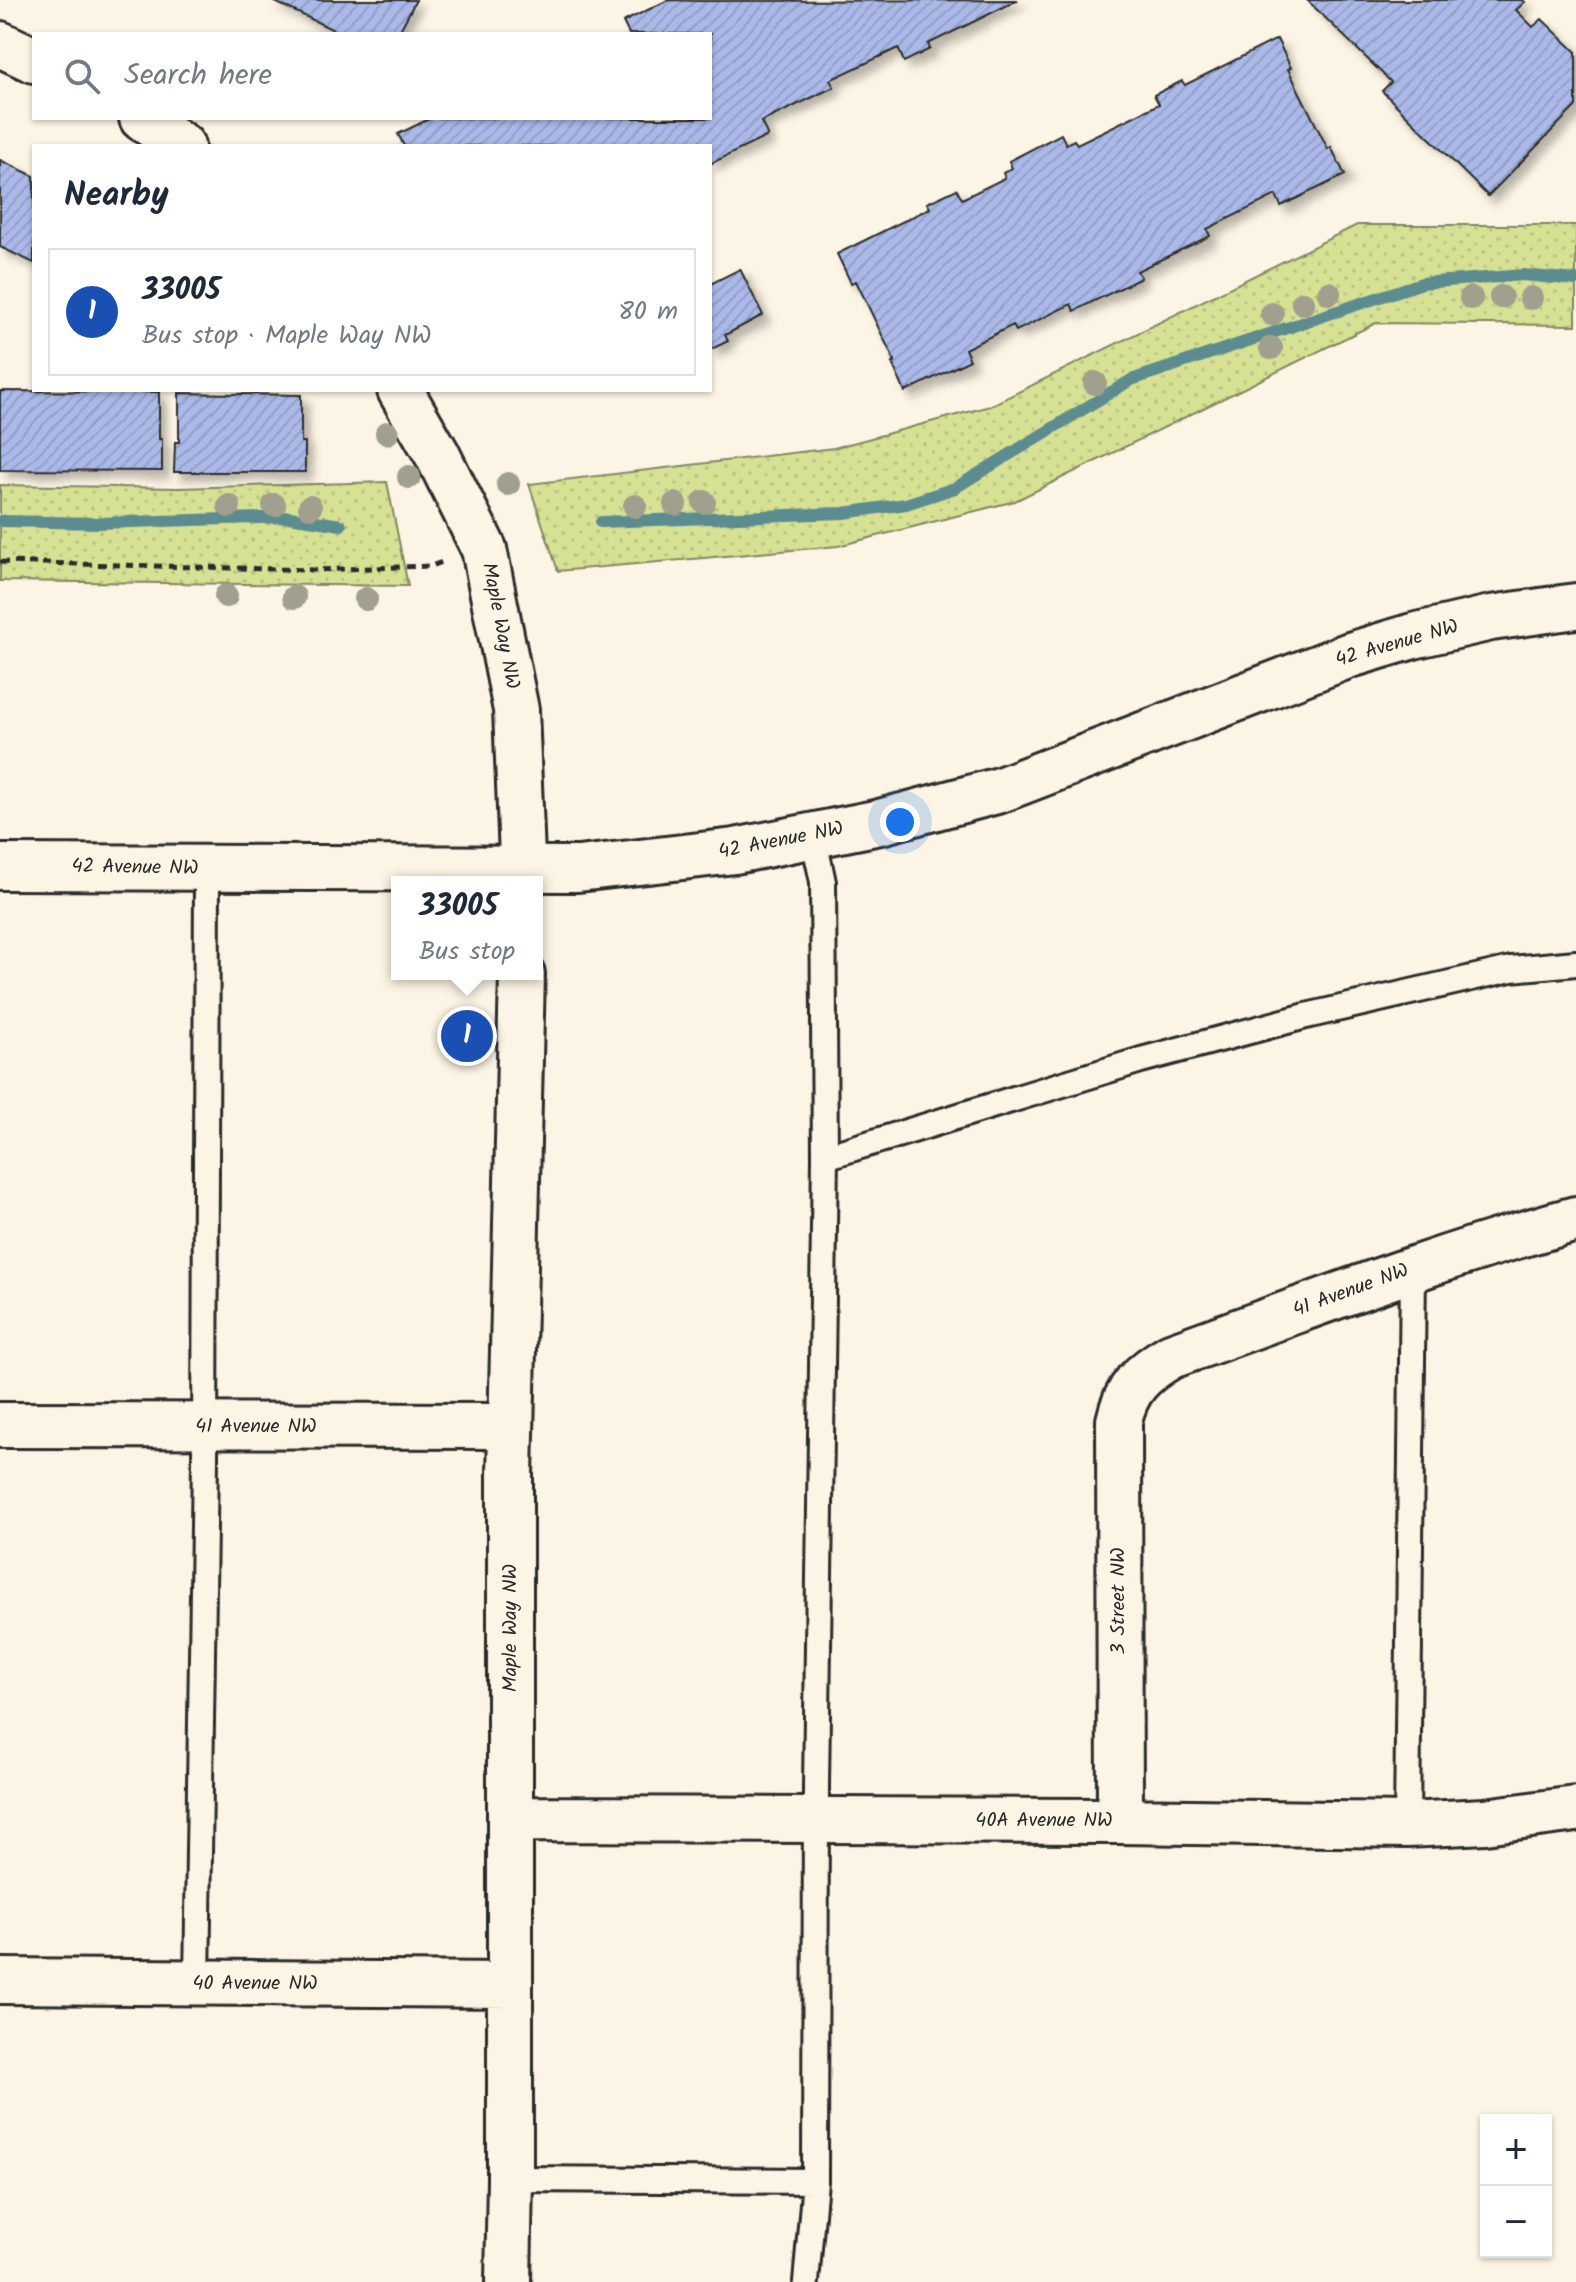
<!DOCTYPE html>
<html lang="en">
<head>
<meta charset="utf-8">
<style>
	:root { --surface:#fff; --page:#f2f2f3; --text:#1f2937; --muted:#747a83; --line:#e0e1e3; --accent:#1f6fb2 }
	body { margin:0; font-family:Kalam,sans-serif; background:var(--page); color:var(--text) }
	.controls { position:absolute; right:24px; bottom:24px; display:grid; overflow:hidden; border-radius:0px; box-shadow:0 2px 6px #0004 }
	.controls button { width:72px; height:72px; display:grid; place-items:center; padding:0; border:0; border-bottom:2px solid var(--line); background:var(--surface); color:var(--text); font:40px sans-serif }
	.you { position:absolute; left:900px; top:822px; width:28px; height:28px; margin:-20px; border:6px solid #fff; border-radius:50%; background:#1a73e8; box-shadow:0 0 0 12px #1a73e833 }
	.badge { display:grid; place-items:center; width:52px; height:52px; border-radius:50%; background:var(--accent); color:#fff; font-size:26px; font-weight:700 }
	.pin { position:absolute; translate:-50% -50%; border:4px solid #fff; box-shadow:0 2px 8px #0006 }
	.popup { position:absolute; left:391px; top:876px; width:152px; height:104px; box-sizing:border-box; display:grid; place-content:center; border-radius:0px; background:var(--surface); filter:drop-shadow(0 2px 6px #0005); font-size:26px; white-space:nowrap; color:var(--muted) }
	.popup b { font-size:30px; color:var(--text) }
	.popup::after { content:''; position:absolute; left:50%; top:100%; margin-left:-16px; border:16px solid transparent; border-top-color:var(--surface) }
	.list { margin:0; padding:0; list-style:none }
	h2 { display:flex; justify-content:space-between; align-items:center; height:104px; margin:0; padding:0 32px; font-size:34px }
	h2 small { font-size:26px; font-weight:400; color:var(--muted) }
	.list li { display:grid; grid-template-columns:52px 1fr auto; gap:24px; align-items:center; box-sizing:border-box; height:128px; margin:0 16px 16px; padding:0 16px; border:2px solid var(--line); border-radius:0px }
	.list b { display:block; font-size:30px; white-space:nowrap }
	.list p { margin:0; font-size:26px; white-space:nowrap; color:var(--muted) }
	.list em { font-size:26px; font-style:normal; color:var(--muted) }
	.icon { flex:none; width:44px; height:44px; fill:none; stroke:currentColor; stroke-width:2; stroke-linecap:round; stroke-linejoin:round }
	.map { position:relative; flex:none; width:1576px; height:2282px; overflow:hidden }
	.search { position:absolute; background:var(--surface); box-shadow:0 2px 6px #0004; left:32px; top:32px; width:680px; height:88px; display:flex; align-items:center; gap:20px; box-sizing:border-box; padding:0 28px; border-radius:0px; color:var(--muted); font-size:30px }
	.panel { position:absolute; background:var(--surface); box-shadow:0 2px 6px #0004; left:32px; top:144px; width:680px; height:248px; border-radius:0px }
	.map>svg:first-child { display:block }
</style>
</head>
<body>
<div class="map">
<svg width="1576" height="2282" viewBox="0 0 1576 2282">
	<defs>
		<pattern id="park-dots" width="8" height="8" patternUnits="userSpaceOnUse" patternTransform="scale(2)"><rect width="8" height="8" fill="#d6e194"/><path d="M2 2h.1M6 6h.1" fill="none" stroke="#b8c180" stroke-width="1.8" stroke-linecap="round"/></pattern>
		<pattern id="building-hatch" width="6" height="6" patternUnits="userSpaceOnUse" patternTransform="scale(2)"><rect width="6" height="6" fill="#aab9e8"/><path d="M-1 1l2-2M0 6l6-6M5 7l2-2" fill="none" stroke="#929fc7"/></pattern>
		<filter id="shadow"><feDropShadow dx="7" dy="7" stdDeviation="4" flood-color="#0004"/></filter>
	</defs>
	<rect width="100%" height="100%" fill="#fcf5e5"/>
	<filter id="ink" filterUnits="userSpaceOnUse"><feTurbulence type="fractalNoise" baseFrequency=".0125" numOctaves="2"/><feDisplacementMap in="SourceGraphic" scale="16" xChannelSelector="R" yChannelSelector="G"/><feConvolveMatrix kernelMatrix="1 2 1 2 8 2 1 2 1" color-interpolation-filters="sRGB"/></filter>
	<g filter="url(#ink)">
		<path fill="url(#park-dots)" stroke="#808660" stroke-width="2" d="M1357,225H1576V325L1376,323L1015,501L838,546L558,571L529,484L834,448L990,406Z
			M387,482L408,586L0,581V485L178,488Z"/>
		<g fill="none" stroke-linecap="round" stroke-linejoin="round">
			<path stroke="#5b8c90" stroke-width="12" d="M0,521L98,523L289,517L341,525
				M601,522L844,513L906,504L955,488L1131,380L1422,283L1523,275L1576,280"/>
		</g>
		<path fill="url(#building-hatch)" stroke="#2b2b2b" stroke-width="2" filter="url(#shadow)" d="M271,0H416L398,34H342Z
			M668,0L701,1L1018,0L928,44L930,49L904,62L898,48L830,80L834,87L761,122L768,136L710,164V146H404L398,134L431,118H710V34H629L623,22Z
			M1307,0H1523L1525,2L1516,10L1533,27L1542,19L1576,52V106L1488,196L1382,91L1391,82Z
			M1277,39L1291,68L1288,69L1328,149L1331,147L1345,175L1281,206L1276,195L1207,229L1210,236L1137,271L1141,278L1074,311L1071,304L1016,331L1013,325L965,349L970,360L905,392L892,363L895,362L856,281L851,283L837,254L930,208L927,203L957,189L962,199L1005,178L1003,173L1012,168L1009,161L1061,134L1066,144L1074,140L1077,144L1159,104L1154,95L1182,81L1185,85Z
			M0,160L34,176V263L0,247Z
			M740,269L763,315L725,335L728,341L710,350V284Z
			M0,391L159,392V439H162V471L0,470Z
			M179,393L301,395V442H305V472H174L175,442H179Z"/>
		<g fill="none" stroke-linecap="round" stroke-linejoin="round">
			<defs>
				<path id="lane" d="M825,1157L1141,1060L1306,1016L1511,969L1576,963
					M1407,1825L1413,1269
					M197,1983L205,1460L207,869
					M510,2179L815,2181
					M806,2282L815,2181L816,1786L825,1157L823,882L813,835"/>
				<path id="street" d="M0,44L34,60
					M142,118L182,146
					M400,390L437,454L484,549L516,710L523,882
					M0,867L578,869L735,851L880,822L1000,790L1350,655L1413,636L1491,618L1576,606
					M0,1425L511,1426
					M511,1819L1120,1821L1407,1825L1485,1821L1576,1809
					M1120,1821L1119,1421C1126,1388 1142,1373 1171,1356C1305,1308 1438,1256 1576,1219
					M0,1981L510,1985
					M508,2282L510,2179V1475L522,974"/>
			</defs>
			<use href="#lane" stroke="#2b2b2b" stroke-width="30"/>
			<use href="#street" stroke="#2b2b2b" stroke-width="50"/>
			<path stroke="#2b2b2b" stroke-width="5" stroke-dasharray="8 6" stroke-linecap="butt" d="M0,562L313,570L431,566L442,562"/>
			<use href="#lane" stroke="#fcf5e5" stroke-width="24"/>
			<use href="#street" stroke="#fcf5e5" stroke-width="44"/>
		</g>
		<g fill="#a19f8d">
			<circle cx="1329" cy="293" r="12"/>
			<circle cx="1501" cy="297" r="12"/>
			<circle cx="1471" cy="298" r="12"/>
			<circle cx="1531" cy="298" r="12"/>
			<circle cx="1303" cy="303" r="12"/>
			<circle cx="1272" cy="314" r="12"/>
			<circle cx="1271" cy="348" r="12"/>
			<circle cx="1095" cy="383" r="12"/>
			<circle cx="387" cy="433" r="12"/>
			<circle cx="409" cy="477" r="12"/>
			<circle cx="508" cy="484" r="12"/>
			<circle cx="704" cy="502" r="12"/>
			<circle cx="675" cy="504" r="12"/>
			<circle cx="274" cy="505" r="12"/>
			<circle cx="229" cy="506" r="12"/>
			<circle cx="635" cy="506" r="12"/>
			<circle cx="310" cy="507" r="12"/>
			<circle cx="226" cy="596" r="12"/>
			<circle cx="294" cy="597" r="12"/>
			<circle cx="366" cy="599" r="12"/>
		</g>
	</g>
	<g text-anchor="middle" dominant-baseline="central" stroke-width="8" stroke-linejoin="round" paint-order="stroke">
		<g font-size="20" fill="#2b2b2b" stroke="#fcf5e5">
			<text transform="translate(500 626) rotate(79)">Maple Way NW</text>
			<text transform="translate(1397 644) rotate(-16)">42 Avenue NW</text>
			<text transform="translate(781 841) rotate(-11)">42 Avenue NW</text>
			<text transform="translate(135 868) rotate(1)">42 Avenue NW</text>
			<text transform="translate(1351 1291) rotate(-20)">41 Avenue NW</text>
			<text x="256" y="1427">41 Avenue NW</text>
			<text transform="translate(1119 1601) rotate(-90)">3 Street NW</text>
			<text transform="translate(511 1628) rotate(-90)">Maple Way NW</text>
			<text x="1044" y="1821">40A Avenue NW</text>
			<text x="255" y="1984">40 Avenue NW</text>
		</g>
	</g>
</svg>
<div class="controls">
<button>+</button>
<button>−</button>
</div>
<div class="you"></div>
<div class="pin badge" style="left:467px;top:1036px;background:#1a4fb4">1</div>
<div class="popup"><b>33005</b>Bus stop</div>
<div class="search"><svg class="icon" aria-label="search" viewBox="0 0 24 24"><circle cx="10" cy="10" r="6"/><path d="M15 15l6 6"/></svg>Search here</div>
<section class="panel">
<h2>Nearby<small></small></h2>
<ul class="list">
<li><span class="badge" style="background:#1a4fb4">1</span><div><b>33005</b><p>Bus stop · Maple Way NW</p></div><em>80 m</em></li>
</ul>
</section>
</div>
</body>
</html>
